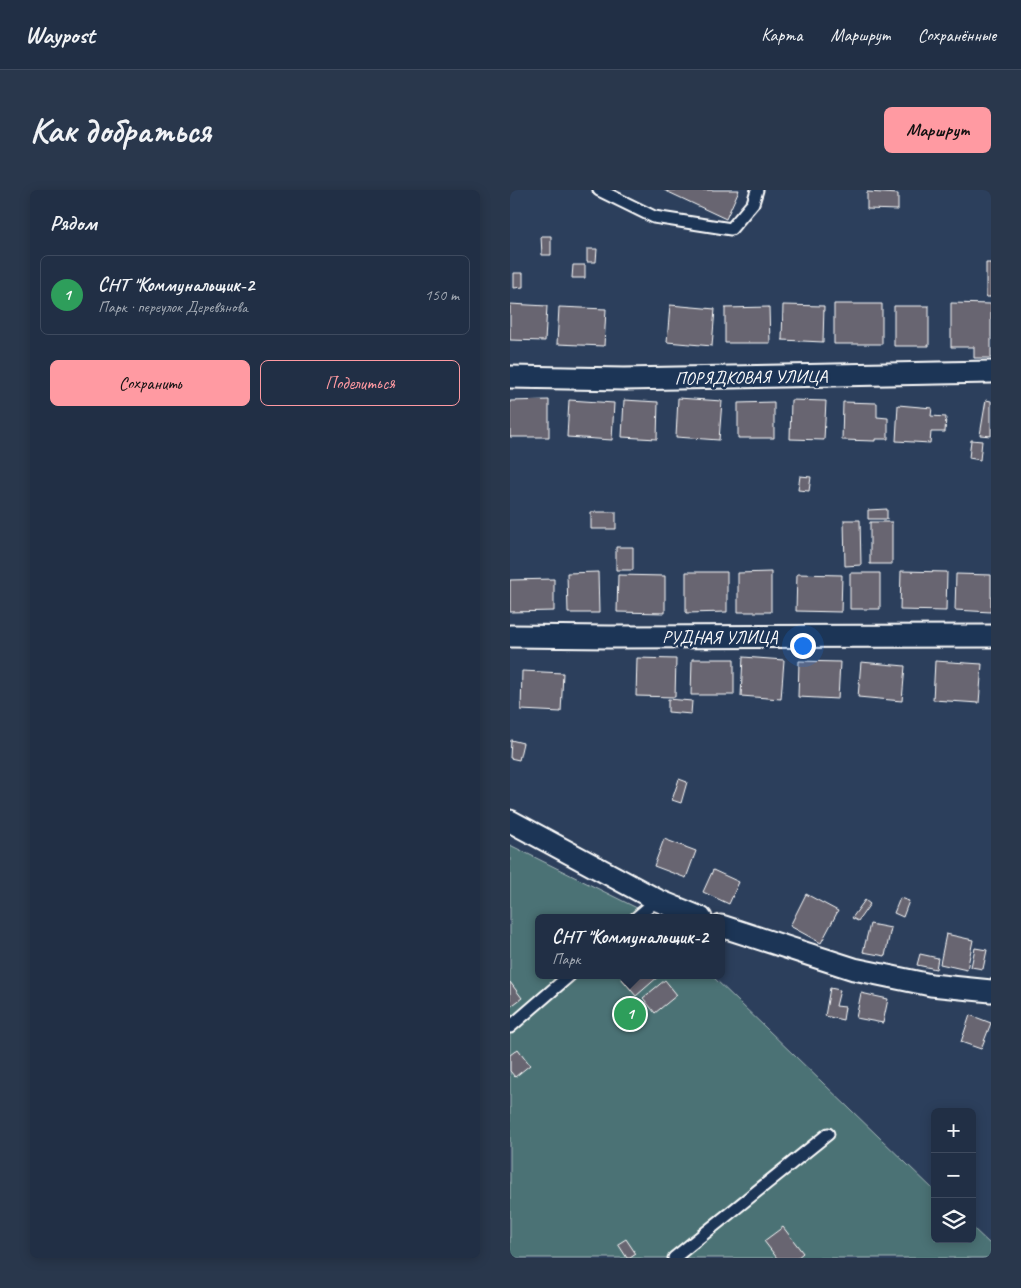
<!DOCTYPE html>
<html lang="ru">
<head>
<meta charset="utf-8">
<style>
	:root { --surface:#212f45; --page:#29374c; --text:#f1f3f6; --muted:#a2a9b3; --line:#3e4a5e; --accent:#ff9aa2 }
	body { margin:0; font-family:Caveat,sans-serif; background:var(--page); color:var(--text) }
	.controls { position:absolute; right:15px; bottom:15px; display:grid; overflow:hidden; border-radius:8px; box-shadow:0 2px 12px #0003 }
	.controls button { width:45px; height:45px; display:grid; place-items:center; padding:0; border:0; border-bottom:1px solid var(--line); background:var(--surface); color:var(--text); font:25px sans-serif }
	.you { position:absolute; left:292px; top:455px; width:18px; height:18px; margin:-12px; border:4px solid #fff; border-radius:50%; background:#1a73e8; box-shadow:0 0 0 8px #1a73e833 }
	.badge { display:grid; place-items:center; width:32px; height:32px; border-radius:50%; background:var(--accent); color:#fff; font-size:16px; font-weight:700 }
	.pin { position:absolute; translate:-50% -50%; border:2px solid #fff; box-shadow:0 1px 5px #0006 }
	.popup { position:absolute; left:25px; top:724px; width:190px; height:65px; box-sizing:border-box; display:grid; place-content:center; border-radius:8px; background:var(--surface); filter:drop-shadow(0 1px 4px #0005); font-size:16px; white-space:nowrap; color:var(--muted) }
	.popup b { font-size:19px; color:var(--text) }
	.popup::after { content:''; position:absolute; left:50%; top:100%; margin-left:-10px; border:10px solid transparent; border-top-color:var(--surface) }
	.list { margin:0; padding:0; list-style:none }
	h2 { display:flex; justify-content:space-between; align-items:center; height:65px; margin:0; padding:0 20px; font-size:21px }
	h2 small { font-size:16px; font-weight:400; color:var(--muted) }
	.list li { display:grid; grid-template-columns:32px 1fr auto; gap:15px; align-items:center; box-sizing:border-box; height:80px; margin:0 10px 10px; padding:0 10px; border:1px solid var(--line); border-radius:8px }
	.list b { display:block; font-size:19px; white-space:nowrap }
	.list p { margin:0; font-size:16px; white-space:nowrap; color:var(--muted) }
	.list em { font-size:16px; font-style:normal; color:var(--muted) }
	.actions { display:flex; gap:10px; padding:15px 20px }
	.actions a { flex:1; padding:11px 0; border:1px solid var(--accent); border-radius:8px; text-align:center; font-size:18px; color:var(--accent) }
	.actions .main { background:var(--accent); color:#111 }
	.icon { flex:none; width:28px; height:28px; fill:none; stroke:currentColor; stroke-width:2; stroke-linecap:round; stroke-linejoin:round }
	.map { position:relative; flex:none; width:481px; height:1068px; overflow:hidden; border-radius:8px }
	header { display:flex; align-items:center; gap:30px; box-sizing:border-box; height:70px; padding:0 25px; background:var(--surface); border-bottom:1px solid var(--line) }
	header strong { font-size:24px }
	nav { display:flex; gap:28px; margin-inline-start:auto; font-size:18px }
	.intro { display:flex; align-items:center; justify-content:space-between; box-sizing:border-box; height:120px; padding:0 30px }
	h1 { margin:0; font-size:35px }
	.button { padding:12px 22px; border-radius:8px; background:var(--accent); color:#111; font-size:18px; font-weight:700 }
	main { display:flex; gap:30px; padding:0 30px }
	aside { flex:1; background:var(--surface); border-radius:8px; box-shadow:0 2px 12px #0003 }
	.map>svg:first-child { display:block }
</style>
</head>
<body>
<header>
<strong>Waypost</strong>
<nav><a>Карта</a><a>Маршрут</a><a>Сохранённые</a></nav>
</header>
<div class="intro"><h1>Как добраться</h1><a class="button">Маршрут</a></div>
<main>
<aside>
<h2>Рядом<small></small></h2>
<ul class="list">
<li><span class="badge" style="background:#2e9e5b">1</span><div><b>СНТ &quot;Коммунальщик-2</b><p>Парк · переулок Деревянова</p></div><em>150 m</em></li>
</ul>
<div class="actions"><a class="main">Сохранить</a><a>Поделиться</a></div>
</aside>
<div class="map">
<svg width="481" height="1068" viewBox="0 0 481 1068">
	<rect width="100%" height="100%" fill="#2c3f5c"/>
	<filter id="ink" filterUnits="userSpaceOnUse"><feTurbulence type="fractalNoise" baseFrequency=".02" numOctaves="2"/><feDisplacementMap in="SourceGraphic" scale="10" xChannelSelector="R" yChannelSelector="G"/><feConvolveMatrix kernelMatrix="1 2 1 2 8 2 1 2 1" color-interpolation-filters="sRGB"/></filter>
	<g filter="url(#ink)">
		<path fill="#4c7275" stroke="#a6b8ba" d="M0,655L135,722L142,728H29V785H201L425,1001V1049H462V1037L481,1055V1068H0Z"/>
		<path fill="#676571" stroke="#fff" d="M154,0H229L216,29Z
			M357,2L388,4V20L357,19Z
			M31,46H41V65H32Z
			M77,59H87L86,72H77Z
			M476,73H481V107H476Z
			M63,75H75V88H62Z
			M4,83H13V97L4,98Z
			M441,113L481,114V168H464V157H441Z
			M0,114L37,116L35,151L0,150Z
			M324,114H372V154H324Z
			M160,115L205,119L202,156L157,152Z
			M273,115L314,116L313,152L272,150Z
			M384,116H419V156H384Z
			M49,117L96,119L94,156L47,154Z
			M259,117L260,153H215V118Z
			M168,208L212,211L209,250L166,247Z
			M39,210V247H0V211Z
			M59,210L104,213L102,250L57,247Z
			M114,210L148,212L147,249L112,247Z
			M281,210L316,211L314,250L280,249Z
			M476,210L481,211V246L470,245Z
			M264,212V248H228V213Z
			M333,212L367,213V227L378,228V249H365V251L332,250Z
			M388,215L422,218L421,226L436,227L435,242H421L420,253L386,251Z
			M461,250L472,251L470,270L459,268Z
			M290,286L301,287L299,301L288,300Z
			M377,319V329H358V320Z
			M81,322H106V339H81Z
			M334,330H350L351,375L335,376Z
			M360,332H382V374H360Z
			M106,357H123V380H106Z
			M391,381L437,382L436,421L390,420Z
			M88,382L89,423H58L57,383Z
			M176,382H217V422L176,423Z
			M261,382V422H228V383Z
			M340,383H370V419H340Z
			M287,384L332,385L331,422L286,421Z
			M446,384L481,385V422L445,420Z
			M108,385L155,386V423L107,422Z
			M44,389V421L0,422V390Z
			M233,467L274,470L271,509L231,506Z
			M127,468L166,469L165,507L126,506Z
			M182,469H224V505H181Z
			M289,471L330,472L328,509L288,507Z
			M425,471L472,474L469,513L423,510Z
			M351,472L395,476L392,511L348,507Z
			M12,481L53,483L51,522L11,520Z
			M158,509L182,511L181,524L158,522Z
			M1,550L13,553L9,570L0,568Z
			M169,589L177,592L171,613L162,610Z
			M154,649L186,661L176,688L144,676Z
			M203,680L229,692L219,714L193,702Z
			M296,704L328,721L311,753L280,736Z
			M390,708L399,711L393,727L384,723Z
			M355,710L360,714L348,731L342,728Z
			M360,734L381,738L375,766L353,762Z
			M436,744L463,750L457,780L430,774Z
			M465,758L477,760L473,779L461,777Z
			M410,764L428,768L426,779L407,775Z
			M115,785H149V786L126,806L111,788Z
			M155,790L167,805L145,823L133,808Z
			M0,792L12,808L0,817Z
			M320,798L330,800L326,816L335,817L333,830L315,826Z
			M351,803L378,809L373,833L346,828Z
			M460,825L481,833L471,859L451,852Z
			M8,859L20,875L5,887L0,881V865Z
			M273,1037L293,1063L287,1068H267L254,1051Z
			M116,1049L126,1064L120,1068H117L108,1054Z"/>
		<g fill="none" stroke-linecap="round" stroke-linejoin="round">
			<defs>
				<path id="lane" d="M89,0L144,27L221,39L243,13L247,0
					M126,728L147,710
					M0,837L60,785
					M164,1068L318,944"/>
				<path id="street" d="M0,187L114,189L481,182
					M0,446L100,447L481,446
					M0,631L147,710L191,728
					M211,736L344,779L421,795L481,801"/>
			</defs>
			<use href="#lane" stroke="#fff" stroke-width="15"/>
			<use href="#street" stroke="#fff" stroke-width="25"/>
			<use href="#lane" stroke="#1d3557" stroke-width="11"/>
			<use href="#street" stroke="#1d3557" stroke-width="21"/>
		</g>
	</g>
	<g text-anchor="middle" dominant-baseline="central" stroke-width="5" stroke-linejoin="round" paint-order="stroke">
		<g font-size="18" fill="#fff" stroke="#1d3557">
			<text transform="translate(241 187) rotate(-1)">ПОРЯДКОВАЯ УЛИЦА</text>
			<text x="210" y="447">РУДНАЯ УЛИЦА</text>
		</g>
	</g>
</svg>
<div class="controls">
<button>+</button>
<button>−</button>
<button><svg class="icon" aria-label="layers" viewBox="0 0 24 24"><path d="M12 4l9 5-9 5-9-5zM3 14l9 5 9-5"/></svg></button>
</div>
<div class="you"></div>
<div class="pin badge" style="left:120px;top:824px;background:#2e9e5b">1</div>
<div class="popup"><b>СНТ &quot;Коммунальщик-2</b>Парк</div>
</div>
</main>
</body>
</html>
